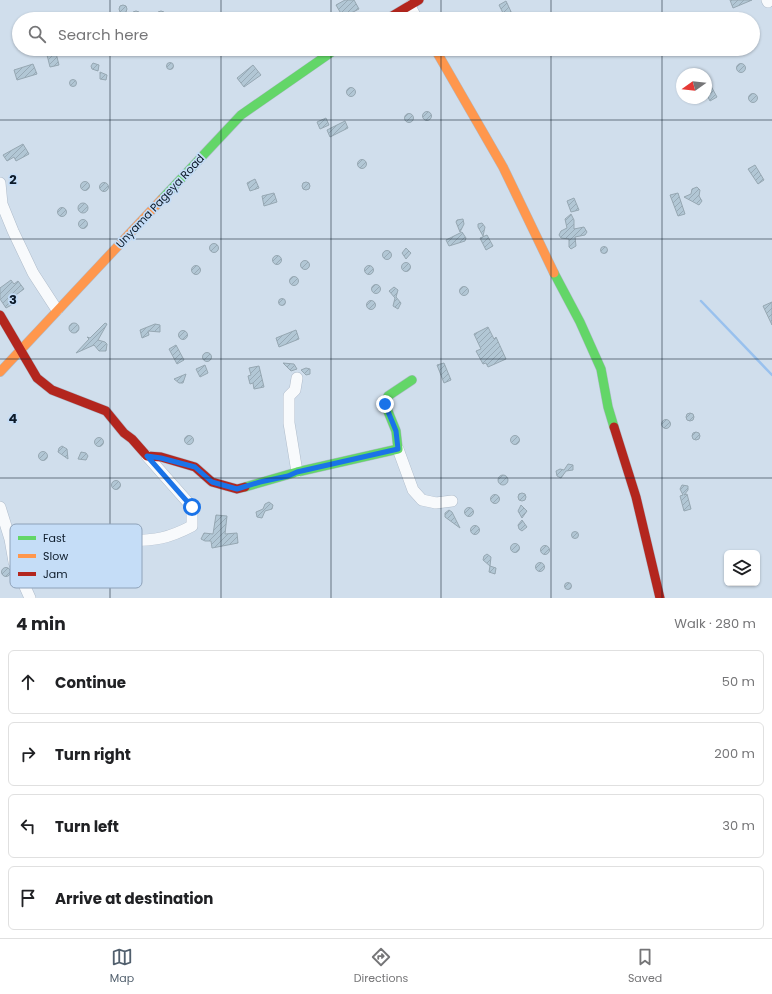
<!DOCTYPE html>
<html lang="en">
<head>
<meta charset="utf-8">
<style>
	:root { --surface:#fff; --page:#f6f6f6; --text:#202124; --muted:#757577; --line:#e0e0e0; --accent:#515f6d }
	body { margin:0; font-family:Poppins,sans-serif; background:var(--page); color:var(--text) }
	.controls { position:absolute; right:12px; bottom:12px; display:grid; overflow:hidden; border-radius:6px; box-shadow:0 1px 3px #0004 }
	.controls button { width:36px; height:36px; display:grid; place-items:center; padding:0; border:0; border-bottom:1px solid var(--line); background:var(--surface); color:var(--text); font:20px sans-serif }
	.compass { position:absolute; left:676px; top:68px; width:36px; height:36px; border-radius:50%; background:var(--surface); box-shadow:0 1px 3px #0004; rotate:255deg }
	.stop { position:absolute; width:12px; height:12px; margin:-9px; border:3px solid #1a73e8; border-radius:50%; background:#fff }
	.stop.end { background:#1a73e8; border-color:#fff; box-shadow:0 1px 4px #0008 }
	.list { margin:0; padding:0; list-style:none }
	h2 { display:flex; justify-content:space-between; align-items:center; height:52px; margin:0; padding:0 16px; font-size:17px }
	h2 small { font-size:13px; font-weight:400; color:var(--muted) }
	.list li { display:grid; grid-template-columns:26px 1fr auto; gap:12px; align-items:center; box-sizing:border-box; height:64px; margin:0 8px 8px; padding:0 8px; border:1px solid var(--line); border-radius:6px }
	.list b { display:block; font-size:15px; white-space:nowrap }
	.list em { font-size:13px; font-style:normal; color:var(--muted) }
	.icon { flex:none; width:22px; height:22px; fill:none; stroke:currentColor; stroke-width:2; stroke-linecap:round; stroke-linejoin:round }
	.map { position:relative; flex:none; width:772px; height:598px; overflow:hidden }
	.search { position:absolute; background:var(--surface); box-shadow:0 1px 3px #0004; left:12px; right:12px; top:12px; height:44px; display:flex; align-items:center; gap:10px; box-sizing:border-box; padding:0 14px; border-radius:22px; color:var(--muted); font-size:15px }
	.sheet { height:340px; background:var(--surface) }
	nav { display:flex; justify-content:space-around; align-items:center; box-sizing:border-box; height:56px; border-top:1px solid var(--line); background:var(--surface); font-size:11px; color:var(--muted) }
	nav a { display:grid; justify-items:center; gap:2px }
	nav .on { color:var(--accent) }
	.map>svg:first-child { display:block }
</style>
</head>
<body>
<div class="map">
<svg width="772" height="598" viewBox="0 0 772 598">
	<defs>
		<pattern id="building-hatch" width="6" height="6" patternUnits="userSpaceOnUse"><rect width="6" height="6" fill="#b2c7d5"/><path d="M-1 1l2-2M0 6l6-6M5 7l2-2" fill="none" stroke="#98aab7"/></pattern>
	</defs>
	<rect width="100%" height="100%" fill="#d0deec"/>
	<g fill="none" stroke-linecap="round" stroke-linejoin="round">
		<path stroke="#99c1ee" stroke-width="2.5" d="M701,301L772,375"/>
	</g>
	<path fill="url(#building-hatch)" stroke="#96a7b2" d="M345,0H354L359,9L343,17L336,5Z
		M730,0H752L733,8Z
		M506,1L514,18L506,19L499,5Z
		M119 9a4 4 0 1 1 8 0a4 4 0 1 1-8 0Z
		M132 15a4 4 0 1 1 8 0a4 4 0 1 1-8 0Z
		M157 15a4 4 0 1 1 8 0a4 4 0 1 1-8 0Z
		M55,49L59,65L50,67L46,51Z
		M166.5 66a3.5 3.5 0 1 1 7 0a3.5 3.5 0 1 1-7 0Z
		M93,63L99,65L98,71L92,69L91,66Z
		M736.5 68a4.5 4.5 0 1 1 9 0a4.5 4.5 0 1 1-9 0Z
		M33,64L37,74L17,80L14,70Z
		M253,65L261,75L244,87L237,78Z
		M100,72L107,75L106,80L100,79Z
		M706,77L717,97L710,101L706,93Z
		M69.5 83a3.5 3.5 0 1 1 7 0a3.5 3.5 0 1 1-7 0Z
		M346.5 92a4.5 4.5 0 1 1 9 0a4.5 4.5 0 1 1-9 0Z
		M748.5 98a4.5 4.5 0 1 1 9 0a4.5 4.5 0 1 1-9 0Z
		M422.5 116a4.5 4.5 0 1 1 9 0a4.5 4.5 0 1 1-9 0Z
		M404.5 118a4.5 4.5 0 1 1 9 0a4.5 4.5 0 1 1-9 0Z
		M326,118L329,125L320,129L317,122Z
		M345,121L348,128L330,137L327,130Z
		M23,144L29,154L16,161L14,157L7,161L3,155Z
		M357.5 164a4.5 4.5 0 1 1 9 0a4.5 4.5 0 1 1-9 0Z
		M755,165L764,180L758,184L748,169Z
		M255,179L259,188L250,191L247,183Z
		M80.5 186a4.5 4.5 0 1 1 9 0a4.5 4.5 0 1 1-9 0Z
		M302 186a4 4 0 1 1 8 0a4 4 0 1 1-8 0Z
		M99.5 187a4.5 4.5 0 1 1 9 0a4.5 4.5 0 1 1-9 0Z
		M697,187L700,190L699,196L702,201L699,205L684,197L691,194L692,189Z
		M274,193L277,202L264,206L262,196Z
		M678,193L685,214L678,216L670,195Z
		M574,198L579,210L571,212L567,201Z
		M78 208a5 5 0 1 1 10 0a5 5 0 1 1-10 0Z
		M57.5 212a4.5 4.5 0 1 1 9 0a4.5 4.5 0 1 1-9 0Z
		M571,214L574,220V229L584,227L587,232L585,235L575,237L576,246L571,249L569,247V239L561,238L559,235L561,231L567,228L565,219Z
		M463,219L464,224L460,232L456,222L457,220Z
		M78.5 224a4.5 4.5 0 1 1 9 0a4.5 4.5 0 1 1-9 0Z
		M482,223L485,227L483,236L478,227V224Z
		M462,232L466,238L465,241L449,246L446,240Z
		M487,235L493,246L486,250L480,238Z
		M209.5 248a4.5 4.5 0 1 1 9 0a4.5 4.5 0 1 1-9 0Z
		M600.5 250a3.5 3.5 0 1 1 7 0a3.5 3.5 0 1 1-7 0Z
		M406,248L411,253L406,259L402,253Z
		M382.5 255a4.5 4.5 0 1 1 9 0a4.5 4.5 0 1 1-9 0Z
		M272.5 260a4.5 4.5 0 1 1 9 0a4.5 4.5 0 1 1-9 0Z
		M300.5 265a4.5 4.5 0 1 1 9 0a4.5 4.5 0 1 1-9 0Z
		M401.5 267a4.5 4.5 0 1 1 9 0a4.5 4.5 0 1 1-9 0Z
		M191.5 270a4.5 4.5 0 1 1 9 0a4.5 4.5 0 1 1-9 0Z
		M364.5 270a4.5 4.5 0 1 1 9 0a4.5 4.5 0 1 1-9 0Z
		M289.5 281a4.5 4.5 0 1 1 9 0a4.5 4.5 0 1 1-9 0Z
		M11,280L14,284L18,281L24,289L13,297L17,302L6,308L0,299V288Z
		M371.5 289a4.5 4.5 0 1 1 9 0a4.5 4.5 0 1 1-9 0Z
		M459.5 291a4.5 4.5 0 1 1 9 0a4.5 4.5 0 1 1-9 0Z
		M394,287L398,290L396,297L401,303L398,309L393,306L395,298L389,291Z
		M278.5 302a3.5 3.5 0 1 1 7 0a3.5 3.5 0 1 1-7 0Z
		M366.5 305a4.5 4.5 0 1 1 9 0a4.5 4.5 0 1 1-9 0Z
		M772,302V325L763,306Z
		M105,323L107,324L98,340L105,342L107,344L106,351H99L94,345L76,353L89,339L87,337L90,338Z
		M69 328a5 5 0 1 1 10 0a5 5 0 1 1-10 0Z
		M155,324L160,325V332L148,331L149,335L142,338L140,330Z
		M488,327L494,339L496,337L506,359L488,367L486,363L483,364L476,351L481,349L474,334Z
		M296,330L299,339L279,347L276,338Z
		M178.5 335a4.5 4.5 0 1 1 9 0a4.5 4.5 0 1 1-9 0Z
		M176,345L184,360L177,364L169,349Z
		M202.5 357a4.5 4.5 0 1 1 9 0a4.5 4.5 0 1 1-9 0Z
		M283,363L294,364L297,369L291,371Z
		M444,363L451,380L444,383L437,365Z
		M205,365L208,373L200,377L196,369Z
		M259,366L264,387L254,389L253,383L250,384L248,376L251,375L249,368Z
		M306,368L310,369V374L306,375L301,370Z
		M186,374L183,383H179L174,379Z
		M686 417a4 4 0 1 1 8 0a4 4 0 1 1-8 0Z
		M661.5 424a4.5 4.5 0 1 1 9 0a4.5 4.5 0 1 1-9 0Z
		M692 436a4 4 0 1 1 8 0a4 4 0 1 1-8 0Z
		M184.5 440a4.5 4.5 0 1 1 9 0a4.5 4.5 0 1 1-9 0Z
		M510.5 440a4.5 4.5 0 1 1 9 0a4.5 4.5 0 1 1-9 0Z
		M94.5 442a4.5 4.5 0 1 1 9 0a4.5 4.5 0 1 1-9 0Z
		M62,446L67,449L68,459L58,452L59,448Z
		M38.5 456a4.5 4.5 0 1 1 9 0a4.5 4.5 0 1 1-9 0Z
		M81,452L86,453L88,456L86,460L78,459Z
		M568,464L573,465V470L566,471L561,478L557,476L556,471L560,469L564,470Z
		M498 480a5 5 0 1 1 10 0a5 5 0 1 1-10 0Z
		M111.5 485a4.5 4.5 0 1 1 9 0a4.5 4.5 0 1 1-9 0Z
		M682,485L688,486V490L684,495L687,494L691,509L684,511L680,496L683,495L680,489Z
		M518 497a4 4 0 1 1 8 0a4 4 0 1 1-8 0Z
		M490.5 499a4.5 4.5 0 1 1 9 0a4.5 4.5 0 1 1-9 0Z
		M269,502L273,505L272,509L265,511L262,518L257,517L256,512L263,509L265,504Z
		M521,505L527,511L522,518L518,511Z
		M464.5 512a4.5 4.5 0 1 1 9 0a4.5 4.5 0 1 1-9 0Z
		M449,510L452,512L460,528L445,517V513Z
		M216,515L227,516L225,534L237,533L238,543L212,548L211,541H205L201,539L204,533L213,534Z
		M522,520L527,527L522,531L519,529L518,525Z
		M470.5 530a4.5 4.5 0 1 1 9 0a4.5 4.5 0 1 1-9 0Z
		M571.5 535a3.5 3.5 0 1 1 7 0a3.5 3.5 0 1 1-7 0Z
		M510.5 548a4.5 4.5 0 1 1 9 0a4.5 4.5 0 1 1-9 0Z
		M540.5 550a4.5 4.5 0 1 1 9 0a4.5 4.5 0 1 1-9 0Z
		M487,554L491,557L490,566L496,568L495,574L489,572L490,566L483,560L484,556Z
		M535.5 567a4.5 4.5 0 1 1 9 0a4.5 4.5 0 1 1-9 0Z
		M1.5 572a4.5 4.5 0 1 1 9 0a4.5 4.5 0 1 1-9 0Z
		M564.5 586a3.5 3.5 0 1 1 7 0a3.5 3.5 0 1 1-7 0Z"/>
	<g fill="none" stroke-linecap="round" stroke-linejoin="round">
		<defs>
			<path id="street" d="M767,0L768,2
				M410,6L417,19
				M0,183L2,204L13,231L33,273L57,310
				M398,449L413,490L422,500L436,503L452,501
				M297,472L289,423V396L295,390L297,378
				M0,507L10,539L14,562L30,598
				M128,541C156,540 167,539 192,526V507L147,456"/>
			<path id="fast" d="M162,199L241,115L336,49
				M554,273L580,322L601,369L608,407L614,427
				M245,487L297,472L398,449L396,431L385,404L388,396L412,380"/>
			<path id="slow" d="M435,49L503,167L554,273
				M0,372L162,199"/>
			<path id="jam" d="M387,19L419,0
				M0,315L37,378L52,390L106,411L124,433L132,439L147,456L161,457L195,467L212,482L237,489L245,487
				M614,427L636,497L660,598"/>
		</defs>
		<use href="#street" stroke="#aebbca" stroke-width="12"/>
		<use href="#fast" stroke="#aebbca" stroke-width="10"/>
		<use href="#slow" stroke="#aebbca" stroke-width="10"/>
		<use href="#jam" stroke="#aebbca" stroke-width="10"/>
		<use href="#street" stroke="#f8fafc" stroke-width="11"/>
		<use href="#fast" stroke="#63d668" stroke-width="9"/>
		<use href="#slow" stroke="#ff974d" stroke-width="9"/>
		<use href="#jam" stroke="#b3261e" stroke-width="9"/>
	</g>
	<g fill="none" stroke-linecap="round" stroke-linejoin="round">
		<path stroke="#1a73e8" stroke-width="5" d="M192,507L147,456L161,458L195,467L212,482L237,489L260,482L288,476L297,472L398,449L396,431L385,404"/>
	</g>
	<path fill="none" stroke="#0c1a29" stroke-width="1" stroke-opacity="0.55" d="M110,0V19M221,0V19M331,0V19M441,0V19M551,0V19M662,0V19M110,49V598M221,49V598M331,49V598M441,49V598M551,49V598M662,49V598M0,120H772M0,239H772M0,359H772M0,478H772"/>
	<g text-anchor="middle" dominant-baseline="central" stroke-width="3.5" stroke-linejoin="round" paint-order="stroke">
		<g font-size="11" fill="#0c1a29" stroke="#c5ddf7">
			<text transform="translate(160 201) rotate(-47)">Unyama Pageya Road</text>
		</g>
	</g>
	<rect x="10" y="524" width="132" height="64" rx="6" fill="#c5ddf7" stroke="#8ea2b9" stroke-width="1"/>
	<rect x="18" y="536" width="18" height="4" fill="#63d668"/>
	<rect x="18" y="554" width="18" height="4" fill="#ff974d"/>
	<rect x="18" y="572" width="18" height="4" fill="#b3261e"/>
	<g font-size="11" fill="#0c1a29">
		<text x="43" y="542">Fast</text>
		<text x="43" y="560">Slow</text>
		<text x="43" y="578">Jam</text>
	</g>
	<g font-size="13" text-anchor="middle" font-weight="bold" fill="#0c1a29" stroke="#c5ddf7" stroke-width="3.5" stroke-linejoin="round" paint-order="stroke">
		<text x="13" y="184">2</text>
		<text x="13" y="304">3</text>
		<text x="13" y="423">4</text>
	</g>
</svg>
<div class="controls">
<button><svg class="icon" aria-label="layers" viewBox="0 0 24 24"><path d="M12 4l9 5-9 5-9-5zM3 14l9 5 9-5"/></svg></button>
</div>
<svg class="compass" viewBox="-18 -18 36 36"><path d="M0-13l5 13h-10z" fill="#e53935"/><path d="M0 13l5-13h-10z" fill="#757577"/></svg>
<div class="stop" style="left:192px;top:507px"></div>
<div class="stop end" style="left:385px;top:404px"></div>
<div class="search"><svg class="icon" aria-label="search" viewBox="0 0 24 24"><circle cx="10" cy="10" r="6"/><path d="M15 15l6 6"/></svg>Search here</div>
</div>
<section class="sheet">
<h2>4 min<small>Walk · 280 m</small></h2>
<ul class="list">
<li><svg class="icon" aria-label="ahead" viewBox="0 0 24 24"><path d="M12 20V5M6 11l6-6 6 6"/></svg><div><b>Continue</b></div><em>50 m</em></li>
<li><svg class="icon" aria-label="right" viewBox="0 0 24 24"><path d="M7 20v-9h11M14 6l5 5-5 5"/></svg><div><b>Turn right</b></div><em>200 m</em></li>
<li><svg class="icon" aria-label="left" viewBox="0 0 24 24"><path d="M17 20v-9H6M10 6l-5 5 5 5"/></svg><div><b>Turn left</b></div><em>30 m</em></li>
<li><svg class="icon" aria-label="arrive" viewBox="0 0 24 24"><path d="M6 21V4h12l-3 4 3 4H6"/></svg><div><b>Arrive at destination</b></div></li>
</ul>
</section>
<nav>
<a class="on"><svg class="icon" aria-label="map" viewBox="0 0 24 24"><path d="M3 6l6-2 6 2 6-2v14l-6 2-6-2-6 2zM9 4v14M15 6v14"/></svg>Map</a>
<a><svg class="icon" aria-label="directions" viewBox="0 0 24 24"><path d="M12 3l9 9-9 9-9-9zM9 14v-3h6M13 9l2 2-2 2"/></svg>Directions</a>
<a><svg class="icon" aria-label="saved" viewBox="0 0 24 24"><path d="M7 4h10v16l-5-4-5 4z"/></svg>Saved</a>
</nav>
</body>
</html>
